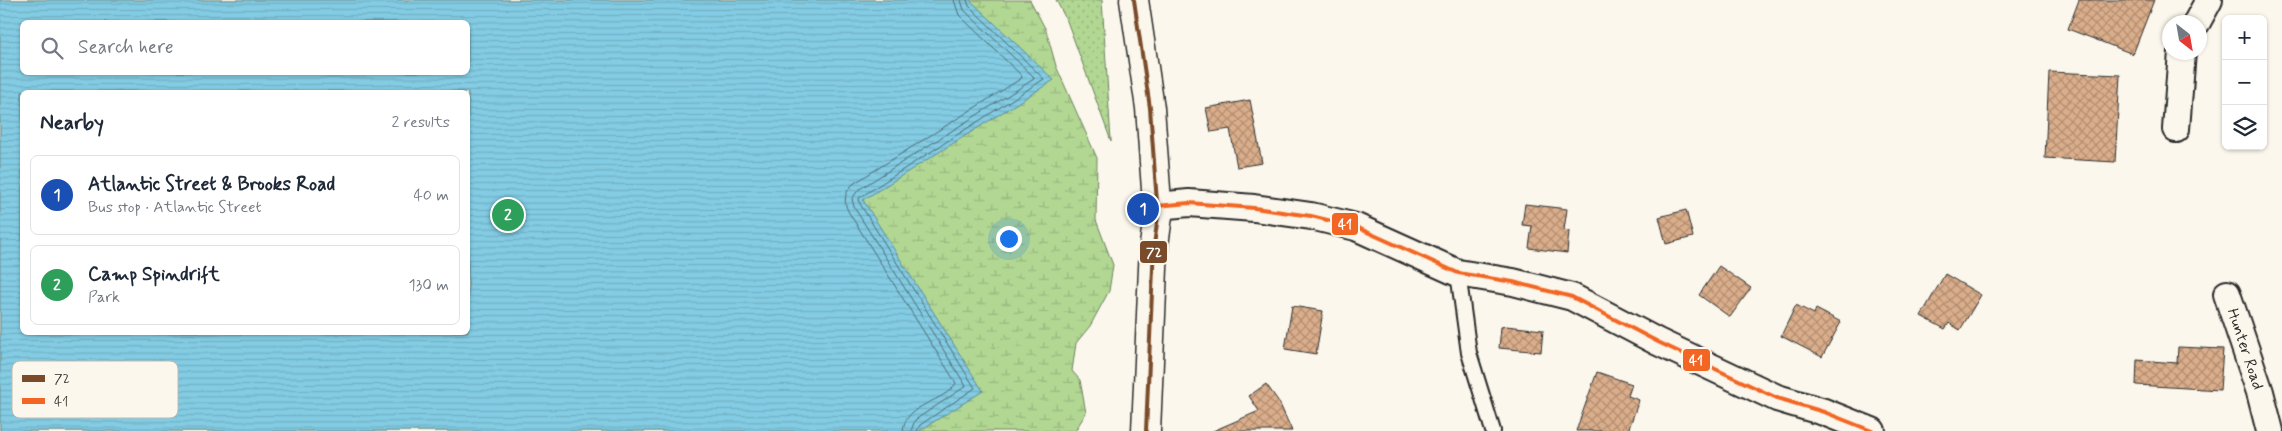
<!DOCTYPE html>
<html lang="en">
<head>
<meta charset="utf-8">
<style>
	:root { --surface:#fff; --page:#f6f6f7; --text:#1f2937; --muted:#747a83; --line:#e0e1e3; --accent:#c8321e }
	body { margin:0; font-family:Mynerve,sans-serif; background:var(--page); color:var(--text) }
	.controls { position:absolute; right:15px; top:15px; display:grid; overflow:hidden; border-radius:8px; box-shadow:0 1px 4px #0004 }
	.controls button { width:45px; height:45px; display:grid; place-items:center; padding:0; border:0; border-bottom:1px solid var(--line); background:var(--surface); color:var(--text); font:25px sans-serif }
	.compass { position:absolute; left:2162px; top:15px; width:45px; height:45px; border-radius:50%; background:var(--surface); box-shadow:0 1px 4px #0004; rotate:149deg }
	.you { position:absolute; left:1008px; top:238px; width:18px; height:18px; margin:-12px; border:4px solid #fff; border-radius:50%; background:#1a73e8; box-shadow:0 0 0 8px #1a73e833 }
	.badge { display:grid; place-items:center; width:32px; height:32px; border-radius:50%; background:var(--accent); color:#fff; font-size:16px; font-weight:700 }
	.pin { position:absolute; translate:-50% -50%; border:2px solid #fff; box-shadow:0 1px 5px #0006 }
	.list { margin:0; padding:0; list-style:none }
	h2 { display:flex; justify-content:space-between; align-items:center; height:65px; margin:0; padding:0 20px; font-size:21px }
	h2 small { font-size:16px; font-weight:400; color:var(--muted) }
	.list li { display:grid; grid-template-columns:32px 1fr auto; gap:15px; align-items:center; box-sizing:border-box; height:80px; margin:0 10px 10px; padding:0 10px; border:1px solid var(--line); border-radius:8px }
	.list b { display:block; font-size:19px; white-space:nowrap }
	.list p { margin:0; font-size:16px; white-space:nowrap; color:var(--muted) }
	.list em { font-size:16px; font-style:normal; color:var(--muted) }
	.icon { flex:none; width:28px; height:28px; fill:none; stroke:currentColor; stroke-width:2; stroke-linecap:round; stroke-linejoin:round }
	.map { position:relative; flex:none; width:2282px; height:431px; overflow:hidden }
	.search { position:absolute; background:var(--surface); box-shadow:0 1px 4px #0004; left:20px; top:20px; width:450px; height:55px; display:flex; align-items:center; gap:12px; box-sizing:border-box; padding:0 18px; border-radius:8px; color:var(--muted); font-size:19px }
	.panel { position:absolute; background:var(--surface); box-shadow:0 1px 4px #0004; left:20px; top:90px; width:450px; height:245px; border-radius:8px }
	.map>svg:first-child { display:block }
</style>
</head>
<body>
<div class="map">
<svg width="2282" height="431" viewBox="0 0 2282 431">
	<defs>
		<pattern id="wetland-marsh" width="20" height="14" patternUnits="userSpaceOnUse" patternTransform="scale(1.25)"><rect width="20" height="14" fill="#b1d793"/><path d="M1 5h8M5 5V1M11 12h8M15 12V8" fill="none" stroke="#98b97f"/></pattern>
		<pattern id="park-dots" width="8" height="8" patternUnits="userSpaceOnUse" patternTransform="scale(1.25)"><rect width="8" height="8" fill="#b1d793"/><path d="M2 2h.1M6 6h.1" fill="none" stroke="#98b97f" stroke-width="1.8" stroke-linecap="round"/></pattern>
		<pattern id="water-rules" width="6" height="5" patternUnits="userSpaceOnUse" patternTransform="scale(1.25)"><rect width="6" height="5" fill="#83cce3"/><path d="M0 2.5h6" fill="none" stroke="#71afc3"/></pattern>
		<pattern id="building-cross-hatch" width="8" height="8" patternUnits="userSpaceOnUse" patternTransform="scale(1.25)"><rect width="8" height="8" fill="#dbae8b"/><path d="M0 0l8 8M0 8l8-8" fill="none" stroke="#b28e72"/></pattern>
	</defs>
	<rect width="100%" height="100%" fill="#fbf7ec"/>
	<filter id="ink" filterUnits="userSpaceOnUse"><feTurbulence type="fractalNoise" baseFrequency=".02" numOctaves="2"/><feDisplacementMap in="SourceGraphic" scale="10" xChannelSelector="R" yChannelSelector="G"/><feConvolveMatrix kernelMatrix="1 2 1 2 8 2 1 2 1" color-interpolation-filters="sRGB"/></filter>
	<g filter="url(#ink)">
		<path fill="url(#wetland-marsh)" stroke="#6e815f" fill-rule="evenodd" d="M0,0H1030L1046,30L1056,66L1097,158L1096,220L1113,265L1109,291L1090,326L1076,343L1072,371L1080,380L1086,413L1075,431H0ZM22,22H468V72H22ZM22,92H468V332H22Z"/>
		<path fill="url(#park-dots)" stroke="#6e815f" d="M1056,0H1102L1111,141L1067,21Z"/>
		<path fill="url(#water-rules)" stroke="#608c99" fill-rule="evenodd" d="M0,0H970L1054,80L863,200L983,391L919,431H0ZM22,22H468V72H22ZM22,92H468V332H22Z"/>
		<g fill="none" stroke-linecap="round" stroke-linejoin="round">
			<path stroke="#4e6b75" stroke-width="1" d="M903,431C904,403 945,403 956,383L848,211C843,201 845,192 853,184L1022,78L1021,75L959,15L954,0
				M911,431L915,420L966,386L854,207L852,199L858,190L1034,79L1033,76L964,10L961,0
				M917,431L920,425L975,388L860,204L859,198L1044,79L969,6L967,0"/>
		</g>
		<path fill="url(#building-cross-hatch)" stroke="#2b2b2b" d="M2079,0H2154L2133,54L2068,29Z
			M2049,72L2120,75L2115,162L2045,158Z
			M1250,100L1262,163L1237,167L1230,129L1211,132L1206,108Z
			M1525,204L1567,209L1564,230L1569,231L1567,253L1529,248L1532,226L1522,225Z
			M1686,210L1693,237L1666,244L1659,217Z
			M1719,266L1751,288L1730,317L1699,295Z
			M1945,274L1981,295L1960,330L1949,323L1945,329L1921,316Z
			M1796,305L1814,314L1816,309L1841,322L1822,357L1781,336Z
			M1292,306L1323,311L1316,354L1285,349Z
			M1506,326L1543,330L1541,352L1499,348L1501,327Z
			M2178,347L2223,349L2220,390L2136,385L2137,360L2177,363Z
			M1597,372L1632,384L1628,396L1639,400L1628,431H1576Z
			M1266,384L1279,402L1292,431H1213L1259,411L1249,396Z"/>
		<g fill="none" stroke-linecap="round" stroke-linejoin="round">
			<defs>
				<path id="lane" d="M1458,273L1469,353L1493,431"/>
				<g id="street">
					<path d="M2197,22L2209,0"/>
					<path d="M2176,129L2182,52"/>
					<path d="M1157,206L1189,203L1254,208L1311,216L1356,227L1458,273L1513,282L1572,297L1658,342L1777,398L1824,412L1872,431"/>
					<path id="s1" d="M2227,294L2260,392L2270,431"/>
				</g>
				<path id="secondary" d="M1134,0L1150,108L1158,216L1154,245L1146,431"/>
			</defs>
			<use href="#lane" stroke="#2b2b2b" stroke-width="18"/>
			<use href="#street" stroke="#2b2b2b" stroke-width="30"/>
			<use href="#secondary" stroke="#2b2b2b" stroke-width="31"/>
			<use href="#lane" stroke="#fbf7ec" stroke-width="14"/>
			<use href="#street" stroke="#fbf7ec" stroke-width="26"/>
			<use href="#secondary" stroke="#fbf7ec" stroke-width="28"/>
			<defs>
				<path id="bus-1" d="M1134,0L1150,108L1158,216L1154,245L1146,431"/>
				<path id="bus-2" d="M1157,206L1189,203L1254,208L1311,216L1356,227L1458,273L1513,282L1572,297L1658,342L1777,398L1824,412L1872,431"/>
			</defs>
			<use href="#bus-1" stroke="#fbf7ec" stroke-width="8"/>
			<use href="#bus-2" stroke="#fbf7ec" stroke-width="8"/>
			<use href="#bus-1" stroke="#7a4b2a" stroke-width="4"/>
			<use href="#bus-2" stroke="#f26522" stroke-width="4"/>
		</g>
	</g>
	<g text-anchor="middle" dominant-baseline="central" stroke-width="5" stroke-linejoin="round" paint-order="stroke">
		<g font-size="16" fill="#2b2b2b" stroke="#fbf7ec">
			<text stroke="none"><textPath href="#s1" startOffset="58">Hunter Road</textPath></text>
		</g>
	</g>
	<rect x="12" y="361" width="166" height="57" rx="8" fill="#fbf7ec" stroke="#bdbab2" stroke-width="1"/>
	<rect x="22" y="375" width="23" height="7" fill="#7a4b2a"/>
	<rect x="22" y="398" width="23" height="6" fill="#f26522"/>
	<g font-size="14" fill="#2b2b2b">
		<text x="54" y="383">72</text>
		<text x="54" y="406">41</text>
	</g>
	<g stroke="#fbf7ec" stroke-width="2">
		<rect x="1331" y="212" width="28" height="24" rx="5" fill="#f26522"/>
		<rect x="1139" y="240" width="29" height="24" rx="5" fill="#7a4b2a"/>
		<rect x="1682" y="348" width="29" height="24" rx="5" fill="#f26522"/>
	</g>
	<g font-size="14" text-anchor="middle" font-weight="bold" fill="#fff">
		<text x="1345" y="229">41</text>
		<text x="1154" y="257">72</text>
		<text x="1696" y="365">41</text>
	</g>
</svg>
<div class="controls">
<button>+</button>
<button>−</button>
<button><svg class="icon" aria-label="layers" viewBox="0 0 24 24"><path d="M12 4l9 5-9 5-9-5zM3 14l9 5 9-5"/></svg></button>
</div>
<svg class="compass" viewBox="-18 -18 36 36"><path d="M0-13l5 13h-10z" fill="#e53935"/><path d="M0 13l5-13h-10z" fill="#747a83"/></svg>
<div class="you"></div>
<div class="pin badge" style="left:1143px;top:209px;background:#1a4fb4">1</div>
<div class="pin badge" style="left:508px;top:215px;background:#2e9e5b">2</div>
<div class="search"><svg class="icon" aria-label="search" viewBox="0 0 24 24"><circle cx="10" cy="10" r="6"/><path d="M15 15l6 6"/></svg>Search here</div>
<section class="panel">
<h2>Nearby<small>2 results</small></h2>
<ul class="list">
<li><span class="badge" style="background:#1a4fb4">1</span><div><b>Atlantic Street &amp; Brooks Road</b><p>Bus stop · Atlantic Street</p></div><em>40 m</em></li>
<li><span class="badge" style="background:#2e9e5b">2</span><div><b>Camp Spindrift</b><p>Park</p></div><em>130 m</em></li>
</ul>
</section>
</div>
</body>
</html>
